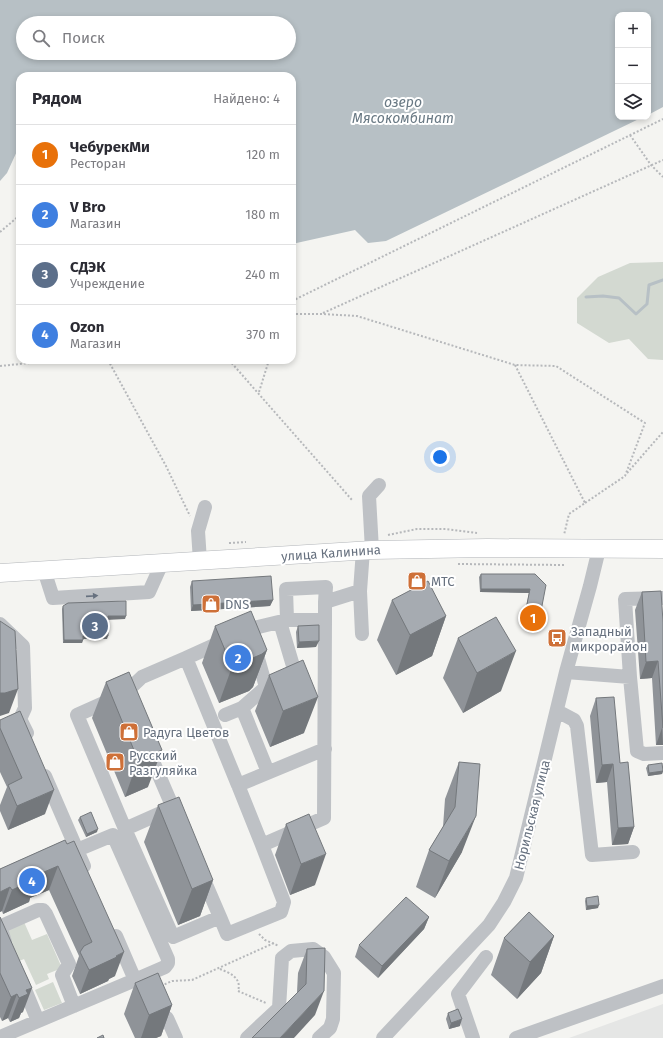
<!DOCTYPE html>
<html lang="ru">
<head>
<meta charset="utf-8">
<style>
	:root { --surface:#fff; --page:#f7f7f7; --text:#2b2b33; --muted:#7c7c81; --line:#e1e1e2; --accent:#b45309 }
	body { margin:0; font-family:"Fira Sans",sans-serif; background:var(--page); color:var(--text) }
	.controls { position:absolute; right:12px; top:12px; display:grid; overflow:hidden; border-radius:8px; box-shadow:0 2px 6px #0003 }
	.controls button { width:36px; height:36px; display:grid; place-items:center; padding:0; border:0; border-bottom:1px solid var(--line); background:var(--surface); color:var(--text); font:20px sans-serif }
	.you { position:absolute; left:440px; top:457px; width:14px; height:14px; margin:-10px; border:3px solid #fff; border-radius:50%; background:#1a73e8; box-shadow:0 0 0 6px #1a73e833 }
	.badge { display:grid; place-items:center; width:26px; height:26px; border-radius:50%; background:var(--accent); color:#fff; font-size:13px; font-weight:700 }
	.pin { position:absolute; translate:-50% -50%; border:2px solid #fff; box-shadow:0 1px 4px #0006 }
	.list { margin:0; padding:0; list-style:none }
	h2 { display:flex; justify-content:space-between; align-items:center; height:52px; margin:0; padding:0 16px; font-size:17px }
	h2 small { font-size:13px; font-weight:400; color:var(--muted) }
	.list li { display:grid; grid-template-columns:26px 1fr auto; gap:12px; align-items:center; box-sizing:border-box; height:60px; padding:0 16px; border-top:1px solid var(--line) }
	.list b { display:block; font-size:15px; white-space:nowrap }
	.list p { margin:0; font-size:13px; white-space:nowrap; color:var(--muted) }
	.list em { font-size:13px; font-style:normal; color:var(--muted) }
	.icon { flex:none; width:22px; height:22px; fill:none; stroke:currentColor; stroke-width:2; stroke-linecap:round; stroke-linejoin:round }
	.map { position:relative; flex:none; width:663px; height:1038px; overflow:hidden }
	.search { position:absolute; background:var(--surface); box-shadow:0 2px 6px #0003; left:16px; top:16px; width:280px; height:44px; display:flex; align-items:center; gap:10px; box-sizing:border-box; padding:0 14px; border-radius:22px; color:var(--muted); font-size:15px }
	.panel { position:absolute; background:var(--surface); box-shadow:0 2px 6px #0003; left:16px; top:72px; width:280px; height:292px; border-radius:12px }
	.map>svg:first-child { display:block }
</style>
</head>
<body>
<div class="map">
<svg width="663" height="1038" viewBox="0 0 663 1038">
	<rect width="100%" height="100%" fill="#f4f4f1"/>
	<path fill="#e5e6e5" d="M663,1004V1038H569Z"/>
	<path fill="#d3d9d1" d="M663,262V360L648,359L629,339L609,343L577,323V298L598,277L630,263Z
		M24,922L32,940L47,934L62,968L47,974L49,979L36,985L24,959L19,961L6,930Z
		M53,982L62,1003L44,1010L35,990Z"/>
	<path fill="#b7c0c5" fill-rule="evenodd" d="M0,0H663V107L648,115V15H618V117H643L386,241L368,243L355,230L292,244V76H20V147L18,149L7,173L0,181ZM23,23H289V53H23Z"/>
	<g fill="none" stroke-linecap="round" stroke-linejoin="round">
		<path stroke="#b7c0c5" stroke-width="3" d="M586,297L603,296L619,298L636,314L647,304L649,285L663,280"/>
		<defs>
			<path id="major" d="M0,573L372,550L487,548L663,549"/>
		</defs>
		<use href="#major" stroke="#b2b5b9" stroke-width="19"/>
		<path stroke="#b6b8bb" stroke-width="2" stroke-dasharray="2 2" stroke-linecap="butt" d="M630,135L651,165L663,177
			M0,232L20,215
			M292,301L663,119
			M323,313L663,160
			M292,314H322L357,316L515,365L556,366L645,423L625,476L585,503
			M108,360L166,466L190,516
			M229,360L352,500
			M515,365L585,503L569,514L564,535
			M0,366L59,360
			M259,392L269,360
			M627,473L663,432
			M388,535L417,529H446L477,533
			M229,543L246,542
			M458,564L564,565
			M259,934L265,940L279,946
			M220,969C230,973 242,978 238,991L266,1003
			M161,986L172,981L192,980L274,943"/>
		<path stroke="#bec1c5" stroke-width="14" d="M372,550L369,496L379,485
			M200,561L198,531L205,507
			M44,570L53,598L149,592L162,563
			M663,598L625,599L630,677L637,751L644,754L663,753
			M287,620L286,589L326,587L325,602
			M280,622L296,676
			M0,624L23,646L25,708L20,719L27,733
			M362,634L360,591L363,550
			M255,648L266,687L280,682
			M566,672L630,677
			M124,694L220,917L173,937L125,829L77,715Z
			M124,694L142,677L186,658
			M242,708L268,772
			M557,711L574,720L577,726L592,855L633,852
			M225,715L242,708L266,687
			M325,749L238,785L186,658L250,629L287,620H325V602L360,591
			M45,776L77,850
			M238,785L262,845
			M125,829L170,809
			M84,866L77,850L113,835L168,959V963L165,967L135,980
			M220,917L227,934L281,912L284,902L262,845L324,818L325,620
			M5,942L1,929L4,925L38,910H43L46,914L69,964L62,975L74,1006
			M21,980L38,1021L135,980L116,936
			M167,1018L176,1038
			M0,1037L38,1021
			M247,1038L279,1008L282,958L291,951L313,949L324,957L334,973L333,1019L330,1028L319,1038
			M383,1038L489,925L504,902L516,878L566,672L590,586L599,549
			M473,1038L458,994L486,957
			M516,1038L663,986"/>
		<use href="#major" stroke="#fff" stroke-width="18"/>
	</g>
	<path fill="#8f9398" d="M481,574H535L540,616L539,620L524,617L529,593L480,592L479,577Z
		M192,581L273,600L270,606L191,611L190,587Z
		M642,592L663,622V745H656L652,678L640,679L635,610Z
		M392,600L446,616L432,656L396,675L377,640Z
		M63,606L125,619H108L107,639H83L82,643H63L62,609Z
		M215,626L267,650L253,687L249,691L219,703L202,663Z
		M298,626L316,647L297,648L296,632Z
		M458,638L501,691L463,713L443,678Z
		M129,672L148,787L125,797L92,718L106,682Z
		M269,675L304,733L270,747L255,711Z
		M596,698L620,763L634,827L628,844L612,845L607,782L596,783L590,716Z
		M0,720L45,814L8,830L0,811V805L7,787L0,772Z
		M459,762L462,852L435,898L416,887L429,850L443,827L445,799Z
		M648,765L663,771L662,774L648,776L646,768Z
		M158,805L213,880L200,916L178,925L144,842Z
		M80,817L97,832L86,837L78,820Z
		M286,824L315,885L290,895L275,855Z
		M65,840L115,976L109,979L108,981L80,994L72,976L79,956L49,890L30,898L29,902L3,914L2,911L0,912V869Z
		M586,898L598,908L586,910L585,901Z
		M0,917L23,1012L21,1013L19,1018L10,1022L8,1018L2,1021L0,1017Z
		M429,917L424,929L378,978L355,957L359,945Z
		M554,936L541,973L517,999L491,975L504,938Z
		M307,949L315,1015L297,992L298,973Z
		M135,983L172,1005L161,1036L156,1038H135L124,1014Z
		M448,1013L460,1026L449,1029L446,1019Z"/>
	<path fill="#74787c" d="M481,589H530L529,593L480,592Z
		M273,600L270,606L191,611L193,605Z
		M108,616H126L125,619L106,620Z
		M446,616L432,656L396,675L410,635Z
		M83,636H108L107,639H82Z
		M64,640H83L82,643H63Z
		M319,641L316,647L297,648L299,642Z
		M267,650L253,687L249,691L219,703L232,667Z
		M516,651L501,691L463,713L477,673Z
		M658,661L652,678L640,679L646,662Z
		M18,689L9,713L0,716V693Z
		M318,697L304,733L270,747L283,711Z
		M662,728L663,745H656Z
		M162,750L148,787L125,797L138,760Z
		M613,764L607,782L596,783L602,765Z
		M663,771L662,774L648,776L649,773Z
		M54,790L45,814L8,830L17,806Z
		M476,816L462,852L435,898L449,861Z
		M634,827L628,844L612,845L618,828Z
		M98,829L97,832L86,837L87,834Z
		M326,854L315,885L290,895L301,864Z
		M58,866L49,890L30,898L29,902L3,914L12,890L37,875Z
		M213,880L200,916L178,925L192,889Z
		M10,887L2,911L0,912V892Z
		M599,905L598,908L586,910L587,906Z
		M429,917L424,929L378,978L382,966Z
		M554,936L541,973L517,999L530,962Z
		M124,952L115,976L109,979L108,981L80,994L89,970Z
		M32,988L23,1012L21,1013L19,1018L10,1022L19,998L26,990Z
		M324,991L315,1015L294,1038H280Z
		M17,994L8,1018L2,1021L11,997Z
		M172,1005L161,1036L156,1038H141L149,1015Z
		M462,1019L460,1026L449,1029L451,1023Z"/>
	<path fill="#a6abb1" stroke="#74787c" d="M481,574H535L546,585L540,616L525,614L530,589H481Z
		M271,576L273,600L193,605L192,581Z
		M428,581L446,616L410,635L392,600Z
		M661,591L663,622V728L658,661L646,662L642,592Z
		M126,601V616H108V636H83V640H64L63,606L68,603Z
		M251,611L267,650L262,654L232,667L215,626Z
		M496,617L516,651L477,673L458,638Z
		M0,621L15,631L18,689L5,693H0Z
		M319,625V641L299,642L298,626Z
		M303,660L318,697L283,711L269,675Z
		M129,672L162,750L138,760L106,682Z
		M614,697L620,763L628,762L634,827L618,828L613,764L602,765L596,698Z
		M20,711L54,790L17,806L8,785L22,778L0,728V720Z
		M459,762L480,764L476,816L449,861L429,850L455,807Z
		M662,763L663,771L649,773L648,765Z
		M179,797L213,880L192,889L158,805Z
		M91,812L98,829L87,834L80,817Z
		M309,814L326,854L301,864L286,824Z
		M65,840L67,844L74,841L124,952L116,956L117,957L89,970L80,952L84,946L92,942L58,866L37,875L38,878L12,890L10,887L0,892V869Z
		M598,896L599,905L587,906L586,898Z
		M406,897L429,917L382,966L359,945Z
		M529,912L554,936L530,962L504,938Z
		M0,917L32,988L26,990L28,994L19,998L17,994L11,997L0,973Z
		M325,948L324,991L280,1038H252L306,984L307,949Z
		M158,973L172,1005L149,1015L135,983Z
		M458,1009L462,1019L451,1023L448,1013Z
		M103,1035L104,1038H97Z"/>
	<defs><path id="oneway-solid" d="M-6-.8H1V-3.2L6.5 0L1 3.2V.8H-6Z"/></defs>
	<use fill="#67717f" href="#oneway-solid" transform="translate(92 596) rotate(-4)"/>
	<defs>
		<symbol id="shop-square" viewBox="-11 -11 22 22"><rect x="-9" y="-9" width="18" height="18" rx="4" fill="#ce7038" stroke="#fff"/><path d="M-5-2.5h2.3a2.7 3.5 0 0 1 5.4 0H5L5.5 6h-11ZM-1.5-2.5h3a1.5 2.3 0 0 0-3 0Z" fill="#fff"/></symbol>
		<symbol id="bus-square" viewBox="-11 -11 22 22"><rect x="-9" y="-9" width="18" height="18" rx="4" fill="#ce7038" stroke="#fff"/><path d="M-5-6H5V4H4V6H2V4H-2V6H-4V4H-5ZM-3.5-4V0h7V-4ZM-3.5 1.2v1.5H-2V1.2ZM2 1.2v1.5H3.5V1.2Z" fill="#fff"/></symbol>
	</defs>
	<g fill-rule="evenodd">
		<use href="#shop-square" x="406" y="570" width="22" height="22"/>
		<use href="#shop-square" x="200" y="593" width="22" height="22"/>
		<use href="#bus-square" x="546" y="627" width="22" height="22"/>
		<use href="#shop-square" x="118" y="721" width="22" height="22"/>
		<use href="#shop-square" x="104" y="751" width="22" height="22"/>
	</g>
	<g text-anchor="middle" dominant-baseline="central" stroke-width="4" stroke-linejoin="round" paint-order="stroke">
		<g font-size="13" fill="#67717f" stroke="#fff">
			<text transform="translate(331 553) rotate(-4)">улица Калинина</text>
			<text transform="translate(532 815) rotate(-76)">Норильская улица</text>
		</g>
		<g font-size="13" fill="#67717f" stroke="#fff" text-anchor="start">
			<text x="431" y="581">МТС</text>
			<text x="225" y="604">DNS</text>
			<text x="571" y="631">Западный<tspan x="571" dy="15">микрорайон</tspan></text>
			<text x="143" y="732">Радуга Цветов</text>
			<text x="129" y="755">Русский<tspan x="129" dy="15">Разгуляйка</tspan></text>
		</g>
		<g font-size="14" font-style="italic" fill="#687883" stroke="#fff">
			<text x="403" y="102">озеро<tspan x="403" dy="16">Мясокомбинат</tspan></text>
		</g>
	</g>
</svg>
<div class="controls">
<button>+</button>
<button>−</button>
<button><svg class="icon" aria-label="layers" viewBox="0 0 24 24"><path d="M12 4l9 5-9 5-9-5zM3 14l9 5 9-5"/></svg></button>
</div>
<div class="you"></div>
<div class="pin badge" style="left:533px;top:618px;background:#e8710a">1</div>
<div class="pin badge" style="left:238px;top:658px;background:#3f7fe0">2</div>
<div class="pin badge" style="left:95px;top:626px;background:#5c6f8a">3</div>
<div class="pin badge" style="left:32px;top:881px;background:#3f7fe0">4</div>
<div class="search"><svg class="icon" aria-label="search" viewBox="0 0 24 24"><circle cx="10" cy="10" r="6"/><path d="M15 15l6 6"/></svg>Поиск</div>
<section class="panel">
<h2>Рядом<small>Найдено: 4</small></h2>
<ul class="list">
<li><span class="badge" style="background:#e8710a">1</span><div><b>ЧебурекМи</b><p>Ресторан</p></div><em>120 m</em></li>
<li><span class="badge" style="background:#3f7fe0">2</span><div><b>V Bro</b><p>Магазин</p></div><em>180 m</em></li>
<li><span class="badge" style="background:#5c6f8a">3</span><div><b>СДЭК</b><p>Учреждение</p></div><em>240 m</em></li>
<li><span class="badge" style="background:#3f7fe0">4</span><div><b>Ozon</b><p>Магазин</p></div><em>370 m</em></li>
</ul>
</section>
</div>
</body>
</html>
